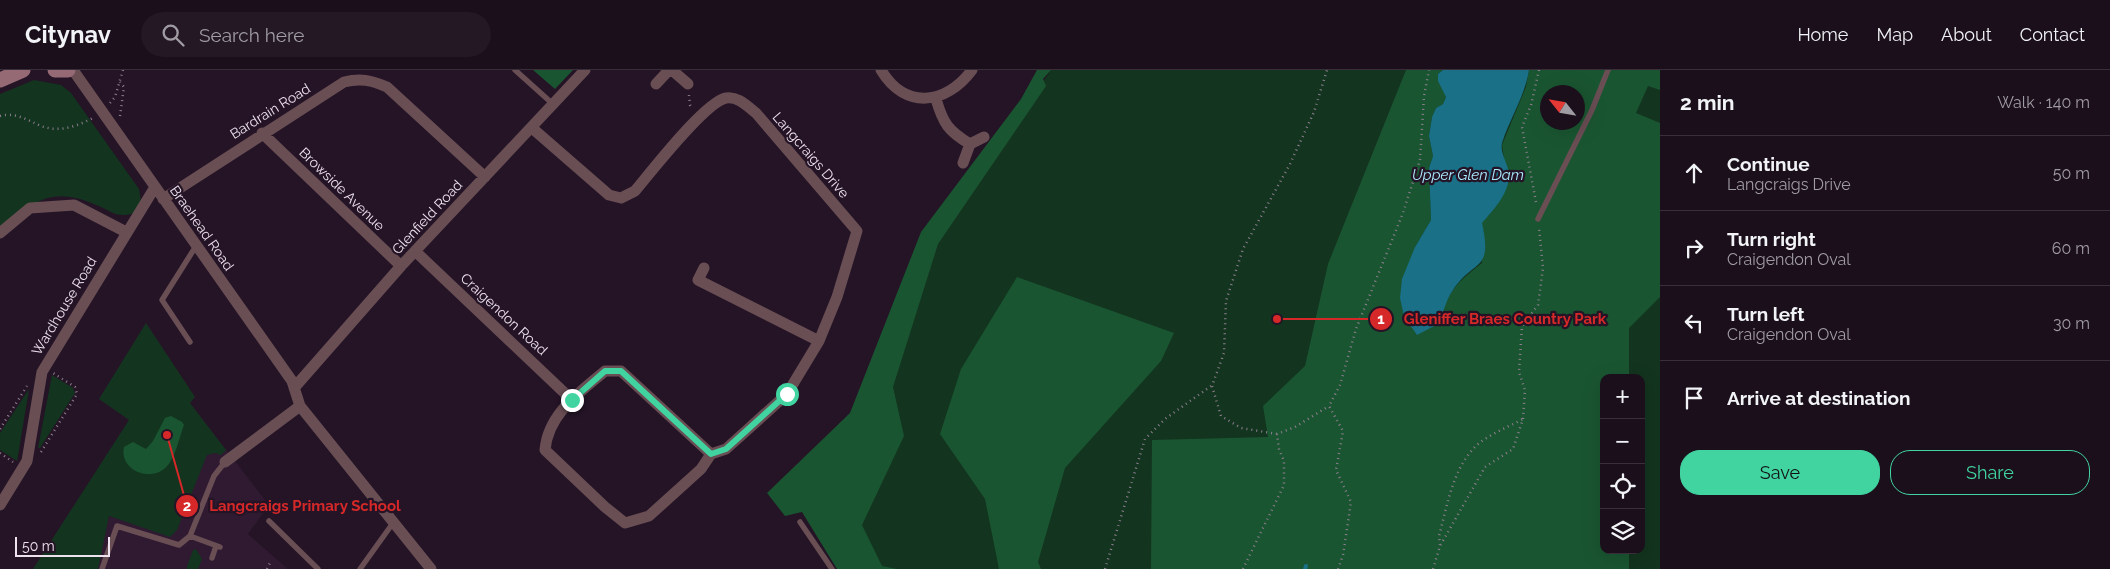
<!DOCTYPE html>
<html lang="en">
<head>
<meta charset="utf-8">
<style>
	:root { --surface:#1b0f1c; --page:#241825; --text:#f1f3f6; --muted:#a09ca3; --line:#392f3b; --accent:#41d4a1 }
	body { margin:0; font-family:Raleway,sans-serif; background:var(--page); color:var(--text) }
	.controls { position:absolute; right:15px; bottom:15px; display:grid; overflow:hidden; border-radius:10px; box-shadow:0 5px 20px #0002 }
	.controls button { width:45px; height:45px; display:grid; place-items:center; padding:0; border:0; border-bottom:1px solid var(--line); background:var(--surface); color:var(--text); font:25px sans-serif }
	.compass { position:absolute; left:1540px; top:15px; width:45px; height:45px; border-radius:50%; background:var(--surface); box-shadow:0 5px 20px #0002; rotate:301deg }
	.scale { position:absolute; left:15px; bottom:12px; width:95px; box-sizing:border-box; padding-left:5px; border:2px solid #eee2ee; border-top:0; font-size:14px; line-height:18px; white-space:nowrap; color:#eee2ee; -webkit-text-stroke:4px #241426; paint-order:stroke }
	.stop { position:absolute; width:15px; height:15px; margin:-11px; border:4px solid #41d4a1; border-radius:50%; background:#fff }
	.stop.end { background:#41d4a1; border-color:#fff; box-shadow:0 1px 5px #0008 }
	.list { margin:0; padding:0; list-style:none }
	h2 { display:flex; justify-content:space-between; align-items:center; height:65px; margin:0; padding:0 20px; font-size:21px }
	h2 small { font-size:16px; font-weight:400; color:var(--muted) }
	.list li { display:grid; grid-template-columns:32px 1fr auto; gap:15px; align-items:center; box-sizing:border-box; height:75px; padding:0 20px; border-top:1px solid var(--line) }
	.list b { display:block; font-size:19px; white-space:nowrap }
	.list p { margin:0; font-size:16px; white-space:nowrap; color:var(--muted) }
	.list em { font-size:16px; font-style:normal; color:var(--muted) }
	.actions { display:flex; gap:10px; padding:15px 20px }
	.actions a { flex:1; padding:11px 0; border:1px solid var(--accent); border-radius:20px; text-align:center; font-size:18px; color:var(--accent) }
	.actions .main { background:var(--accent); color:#111 }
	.icon { flex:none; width:28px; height:28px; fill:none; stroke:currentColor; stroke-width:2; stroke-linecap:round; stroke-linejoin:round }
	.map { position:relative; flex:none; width:1660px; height:499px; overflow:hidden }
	header { display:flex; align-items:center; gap:30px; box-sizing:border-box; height:70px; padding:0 25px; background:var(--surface); border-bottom:1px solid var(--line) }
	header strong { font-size:24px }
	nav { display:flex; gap:28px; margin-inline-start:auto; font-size:18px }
	.search { width:350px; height:45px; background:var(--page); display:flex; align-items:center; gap:12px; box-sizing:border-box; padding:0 18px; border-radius:28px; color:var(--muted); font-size:19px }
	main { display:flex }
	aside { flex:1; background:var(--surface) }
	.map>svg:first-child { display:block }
</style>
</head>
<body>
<header>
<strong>Citynav</strong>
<div class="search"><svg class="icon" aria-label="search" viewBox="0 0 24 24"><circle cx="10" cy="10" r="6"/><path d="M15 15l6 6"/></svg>Search here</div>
<nav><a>Home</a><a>Map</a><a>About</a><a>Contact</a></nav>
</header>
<main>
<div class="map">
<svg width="1660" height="499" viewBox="0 0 1660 499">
	<rect width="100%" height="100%" fill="#241426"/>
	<path fill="#2f1a31" d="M146,253L195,327L190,333L269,435L248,464L288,499H33L129,350L99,329Z"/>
	<path fill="#13341f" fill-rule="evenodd" d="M1051,0H1660V499H837L917,191ZM1548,22H1578V52H1548ZM1604,308H1641V480H1604Z
		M34,10L61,15L71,23L139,119L141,131L134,143C120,148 113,143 101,137C53,115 38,129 0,158V24Z
		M146,253L195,327L190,333L226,380L221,385L215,383L207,385L177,460L170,467L109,446L98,499H33L129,350L99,329Z
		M52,305L73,318L75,323L40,378H38Z
		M29,319L18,386L17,391L0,380V363Z
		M196,479L202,489L198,499H186L193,480Z"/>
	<path fill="#1a5531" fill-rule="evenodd" d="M533,0H573L555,19Z
		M1037,0H1051L1043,9L1046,16L938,174L893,317L904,366L862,455L882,496L897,499H837L802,442L785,446L767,423L850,343L921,162L1021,29Z
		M1406,0H1443L1438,4L1446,27L1443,34L1436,38L1432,47L1429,66L1433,86L1429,98L1431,150L1415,177L1417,265C1435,254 1442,235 1453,220C1461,209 1472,201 1482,193L1484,163L1481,153L1498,133L1504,88L1502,75L1526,17L1529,0H1660V20L1648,16L1636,43L1660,53V227L1629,258V308H1604V480H1629V499H1151L1152,370L1268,367L1263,336L1305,296L1328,194ZM1548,22H1578V52H1548Z
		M1017,207L1174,263L1161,291L1065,398L1038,492L1041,499H999L985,429L940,364L961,299Z
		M171,346L182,352L184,355C179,368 175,391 164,399C148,412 119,399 124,377L133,372L146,379L153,371L165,348Z"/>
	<path fill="#197087" d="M1443,0H1529C1525,26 1510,48 1502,73C1500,81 1506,91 1508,99C1513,120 1494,139 1482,153C1493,203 1474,188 1453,220C1446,230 1443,242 1440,253L1417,265L1404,246L1400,228L1402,209L1415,177L1431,150L1429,98L1433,86L1429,66L1432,47L1436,38L1443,34L1446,27L1438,11V4Z"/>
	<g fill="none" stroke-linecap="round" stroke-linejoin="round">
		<path stroke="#197087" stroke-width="4" d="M1305,499L1306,496"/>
		<path stroke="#8d7f8e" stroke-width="2.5" stroke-dasharray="1 4" stroke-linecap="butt" d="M689,25L690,35L692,38
			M110,33L115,27L123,0
			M0,46C16,42 27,50 41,56C60,63 77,56 93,48
			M120,46L124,17L120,12
			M1536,132L1522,57L1531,35L1539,0
			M0,359L27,316
			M1277,364L1241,358L1221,346L1212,316L1224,283L1226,231L1243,179L1290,94L1314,42L1327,0
			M41,382L77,324L75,317L53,303
			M0,383L13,392
			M1440,475L1439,466C1448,433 1454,389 1485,369C1497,361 1510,356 1523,349
			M267,499L271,491
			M1105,499L1145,369L1165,349L1211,316
			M1243,499L1284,415V391L1279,379L1277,364L1295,357L1329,336
			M1338,499L1343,485L1351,432L1336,400L1343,361L1329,336L1340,315L1356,259L1403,143L1420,90L1424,26L1429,0
			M1433,499L1440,476L1485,397L1513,379L1523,349L1525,320L1519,302L1522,256L1538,235L1543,198L1539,158"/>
		<path stroke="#694e54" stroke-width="5.5" d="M515,0L554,35
			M1538,149L1592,40L1608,0
			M190,272L162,230L196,176
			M269,451L318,499
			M800,452L832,499
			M220,477L190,466L214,406L225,392
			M212,488L216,476
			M102,499L117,456L179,475L190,466
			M360,499L393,453"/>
		<path stroke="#694e54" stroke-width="11" d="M73,0L292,311L300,336L431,499
			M672,0L688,14
			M881,0C905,40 946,35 972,0
			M656,14L669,0
			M936,29C943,53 948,61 970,74
			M532,58L609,125L621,128L635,121C651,102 705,32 726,28C738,26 747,36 756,43L857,161L837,227L819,271L787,324L726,379L711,384
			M262,63L401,196
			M963,93L970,74L984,67
			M163,129L344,12C360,8 371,10 387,17L485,107
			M0,163L30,138L74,135L126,162
			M415,181L572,330
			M704,198L698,210L819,271
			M605,301H621L711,384L701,399L649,446L625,453L605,437L545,380C548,344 579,323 605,301Z
			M294,318L401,196L585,0
			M225,392L300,336
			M0,435L27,391L42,302L155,117"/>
		<path stroke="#966a75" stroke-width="15" d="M55,0H68
			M0,10L23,0"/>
	</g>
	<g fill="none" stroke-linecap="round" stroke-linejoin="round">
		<path stroke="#41d4a1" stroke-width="6" d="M572,330L605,301H621L711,384L726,379L787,324"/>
	</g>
	<g text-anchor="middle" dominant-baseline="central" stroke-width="4.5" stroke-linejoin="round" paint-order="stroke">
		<g font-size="14" fill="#eee2ee" stroke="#241426">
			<text transform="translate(270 41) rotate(-32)">Bardrain Road</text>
			<text transform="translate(811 85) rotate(49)">Langcraigs Drive</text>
			<text transform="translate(342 119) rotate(44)">Browside Avenue</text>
			<text transform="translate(427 147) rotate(-47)">Glenfield Road</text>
			<text transform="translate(202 158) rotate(55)">Braehead Road</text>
			<text transform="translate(64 236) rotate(-59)">Wardhouse Road</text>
			<text transform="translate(504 244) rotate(43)">Craigendon Road</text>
		</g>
		<g font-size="15" font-style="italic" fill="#abeafe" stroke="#241426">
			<text x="1468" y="105">Upper Glen Dam</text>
		</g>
	</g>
	<path fill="none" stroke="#d62828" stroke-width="2" d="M1277 249L1381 249M167 365L187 436"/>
	<g fill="#d62828" stroke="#241426" stroke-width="2">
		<circle cx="1277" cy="249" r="5"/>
		<circle cx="167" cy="365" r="5"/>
		<circle cx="1381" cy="249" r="12"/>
		<circle cx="187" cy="436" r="12"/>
	</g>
	<g font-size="15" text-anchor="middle" font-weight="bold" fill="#fff">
		<text x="1381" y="254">1</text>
		<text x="187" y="441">2</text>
	</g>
	<g font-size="15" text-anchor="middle" font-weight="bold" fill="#d62828" stroke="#241426" stroke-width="4.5" stroke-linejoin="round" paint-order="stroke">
		<text x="1505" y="254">Gleniffer Braes Country Park</text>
		<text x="305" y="441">Langcraigs Primary School</text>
	</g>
</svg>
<div class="controls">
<button>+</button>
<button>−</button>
<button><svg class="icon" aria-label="locate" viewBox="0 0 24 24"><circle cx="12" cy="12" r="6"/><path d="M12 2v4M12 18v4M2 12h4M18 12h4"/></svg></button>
<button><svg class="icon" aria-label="layers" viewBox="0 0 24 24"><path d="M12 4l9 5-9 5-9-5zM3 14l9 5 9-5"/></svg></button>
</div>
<svg class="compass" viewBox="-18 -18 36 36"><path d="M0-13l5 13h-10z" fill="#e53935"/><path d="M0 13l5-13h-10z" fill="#a09ca3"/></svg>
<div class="scale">50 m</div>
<div class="stop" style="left:787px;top:324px"></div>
<div class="stop end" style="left:572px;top:330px"></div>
</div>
<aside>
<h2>2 min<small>Walk · 140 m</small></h2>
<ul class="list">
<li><svg class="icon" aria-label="ahead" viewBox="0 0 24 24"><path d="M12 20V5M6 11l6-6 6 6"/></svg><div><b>Continue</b><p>Langcraigs Drive</p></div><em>50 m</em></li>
<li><svg class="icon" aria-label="right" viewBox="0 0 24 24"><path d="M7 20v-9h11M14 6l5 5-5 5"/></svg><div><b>Turn right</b><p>Craigendon Oval</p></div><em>60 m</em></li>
<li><svg class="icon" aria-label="left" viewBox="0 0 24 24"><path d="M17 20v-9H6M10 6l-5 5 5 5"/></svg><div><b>Turn left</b><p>Craigendon Oval</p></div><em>30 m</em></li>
<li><svg class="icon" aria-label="arrive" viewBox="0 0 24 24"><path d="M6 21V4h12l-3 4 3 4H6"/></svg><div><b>Arrive at destination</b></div></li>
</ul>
<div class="actions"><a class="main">Save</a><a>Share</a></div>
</aside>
</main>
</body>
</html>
